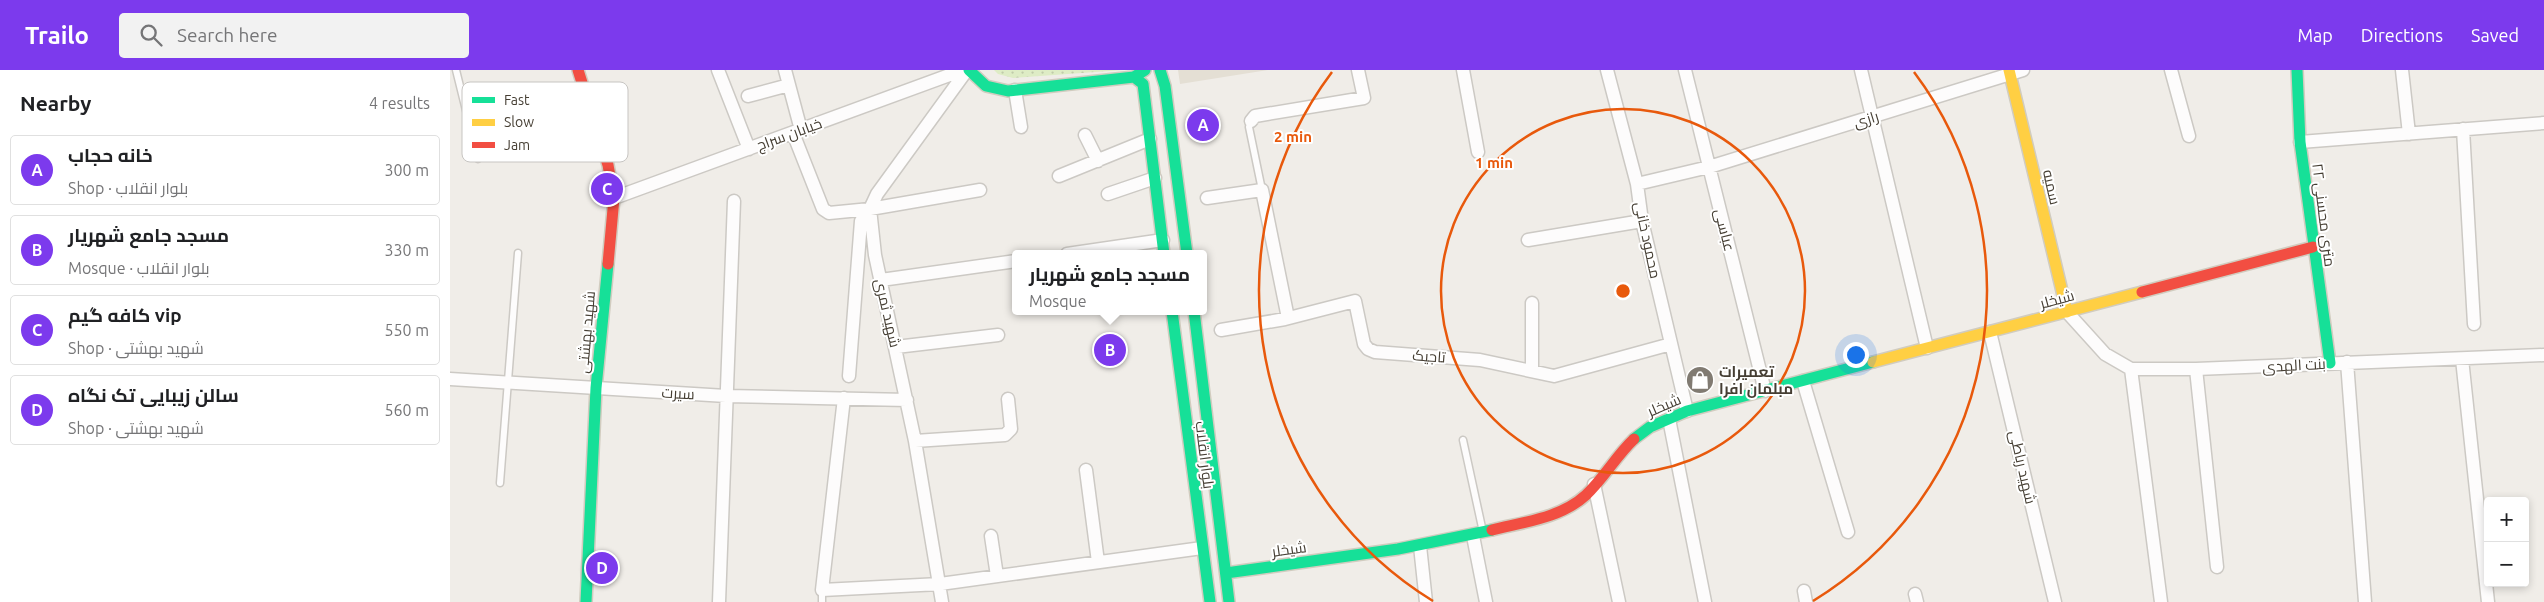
<!DOCTYPE html>
<html lang="en">
<head>
<meta charset="utf-8">
<style>
	:root { --surface:#fff; --page:#f2f2f2; --text:#202124; --muted:#757577; --line:#e0e0e0; --accent:#7c3aed }
	body { margin:0; font-family:Ubuntu,Cairo,sans-serif; background:var(--page); color:var(--text) }
	.controls { position:absolute; right:15px; bottom:15px; display:grid; overflow:hidden; border-radius:5px; box-shadow:0 2px 8px #0003 }
	.controls button { width:45px; height:45px; display:grid; place-items:center; padding:0; border:0; border-bottom:1px solid var(--line); background:var(--surface); color:var(--text); font:25px sans-serif }
	.you { position:absolute; left:1405px; top:284px; width:18px; height:18px; margin:-12px; border:4px solid #fff; border-radius:50%; background:#1a73e8; box-shadow:0 0 0 8px #1a73e833 }
	.badge { display:grid; place-items:center; width:32px; height:32px; border-radius:50%; background:var(--accent); color:#fff; font-size:16px; font-weight:700 }
	.pin { position:absolute; translate:-50% -50%; border:2px solid #fff; box-shadow:0 1px 5px #0006 }
	.popup { position:absolute; left:562px; top:180px; width:195px; height:65px; box-sizing:border-box; display:grid; place-content:center; border-radius:5px; background:var(--surface); filter:drop-shadow(0 1px 4px #0005); font-size:16px; white-space:nowrap; color:var(--muted) }
	.popup b { font-size:19px; color:var(--text) }
	.popup::after { content:''; position:absolute; left:50%; top:100%; margin-left:-10px; border:10px solid transparent; border-top-color:var(--surface) }
	.list { margin:0; padding:0; list-style:none }
	h2 { display:flex; justify-content:space-between; align-items:center; height:65px; margin:0; padding:0 20px; font-size:21px }
	h2 small { font-size:16px; font-weight:400; color:var(--muted) }
	.list li { display:grid; grid-template-columns:32px 1fr auto; gap:15px; align-items:center; box-sizing:border-box; height:70px; margin:0 10px 10px; padding:0 10px; border:1px solid var(--line); border-radius:5px }
	.list b { display:block; font-size:19px; white-space:nowrap }
	.list p { margin:0; font-size:16px; white-space:nowrap; color:var(--muted) }
	.list em { font-size:16px; font-style:normal; color:var(--muted) }
	.icon { flex:none; width:28px; height:28px; fill:none; stroke:currentColor; stroke-width:2; stroke-linecap:round; stroke-linejoin:round }
	.map { position:relative; flex:none; width:2094px; height:532px; overflow:hidden }
	header { display:flex; align-items:center; gap:30px; box-sizing:border-box; height:70px; padding:0 25px; background:var(--accent); color:#fff }
	header strong { font-size:24px }
	nav { display:flex; gap:28px; margin-inline-start:auto; font-size:18px }
	.search { width:350px; height:45px; background:var(--page); display:flex; align-items:center; gap:12px; box-sizing:border-box; padding:0 18px; border-radius:5px; color:var(--muted); font-size:19px }
	main { display:flex }
	aside { flex:1; background:var(--surface) }
	.map>svg:first-child { display:block }
</style>
</head>
<body>
<header>
<strong>Trailo</strong>
<div class="search"><svg class="icon" aria-label="search" viewBox="0 0 24 24"><circle cx="10" cy="10" r="6"/><path d="M15 15l6 6"/></svg>Search here</div>
<nav><a>Map</a><a>Directions</a><a>Saved</a></nav>
</header>
<main>
<aside>
<h2>Nearby<small>4 results</small></h2>
<ul class="list">
<li><span class="badge">A</span><div><b>خانه حجاب</b><p>Shop · بلوار انقلاب</p></div><em>300 m</em></li>
<li><span class="badge">B</span><div><b>مسجد جامع شهریار</b><p>Mosque · بلوار انقلاب</p></div><em>330 m</em></li>
<li><span class="badge">C</span><div><b>کافه گیم vip</b><p>Shop · شهید بهشتی</p></div><em>550 m</em></li>
<li><span class="badge">D</span><div><b>سالن زیبایی تک نگاه</b><p>Shop · شهید بهشتی</p></div><em>560 m</em></li>
</ul>
</aside>
<div class="map">
<svg width="2094" height="532" viewBox="0 0 2094 532">
	<defs>
		<pattern id="green-dots" width="8" height="8" patternUnits="userSpaceOnUse" patternTransform="scale(1.25)"><rect width="8" height="8" fill="#deecc5"/><path d="M2 2h.1M6 6h.1" fill="none" stroke="#c0cbaa" stroke-width="1.8" stroke-linecap="round"/></pattern>
	</defs>
	<rect width="100%" height="100%" fill="#f0ede8"/>
	<path fill="#e4dfd4" d="M728,0H818L730,14Z"/>
	<path fill="url(#green-dots)" d="M544,0H673L563,8L548,4Z"/>
	<g fill="none" stroke-linecap="round" stroke-linejoin="round">
		<defs>
			<path id="lane" d="M6,0L28,89
				M801,51L799,57L812,120
				M1013,370L1033,462
				M50,413L68,183
				M372,520V532"/>
			<path id="street" d="M268,0L299,79
				M335,0L351,60
				M1013,0L1028,82
				M1157,0L1187,114L1192,151L1237,341
				M1235,0L1315,321
				M1411,0L1477,278
				M1721,0L1739,66
				M1952,0L1959,64
				M565,20L571,57
				M298,26L339,15
				M801,51L805,46L914,28L908,0
				M2013,59L2024,254
				M343,63L373,139L379,143L420,139L530,120
				M635,65L648,91
				M1850,72L2094,53
				M609,106L700,69
				M1187,114L1259,97L1573,0
				M658,124L705,108
				M164,128L513,0
				M757,128L812,120L838,248
				M1078,170L1192,151
				M617,184L713,170
				M431,210L566,191
				M1617,242L1655,284L1681,299H1746L2094,285
				M771,260L835,249L905,231L914,274L918,279L925,282L1030,290L1104,306L1221,274
				M1540,262L1605,532
				M446,277L548,265
				M2012,289L2038,532
				M1897,292L1915,532
				M1681,299L1711,532
				M1746,299L1767,497
				M1082,301V233
				M399,306L411,151L420,139
				M0,309L276,326L457,330
				M1353,311L1398,462
				M394,328L372,520L490,514L752,478
				M1219,349L1255,532
				M465,371L555,365L561,359L558,329
				M636,400L648,492
				M1144,414L1169,532
				M541,466L547,506
				M1023,466L1036,532
				M970,476L976,532
				M1354,521L1356,532
				M1465,524L1467,532
				M269,532L284,131
				M492,532L465,371L425,185L420,139L427,124L517,0"/>
			<path id="fast" d="M519,0L536,16L558,21L684,7L695,0
				M710,0L715,16L737,184
				M1847,0L1850,72L1880,293
				M684,7L693,14L714,184
				M722,241L760,532
				M744,241L779,532
				M1184,369L1200,357L1237,341L1423,292
				M776,503L948,479L1042,460
				M136,532L146,318L158,194"/>
			<path id="slow" d="M1559,0L1617,242
				M1423,292L1692,222"/>
			<path id="jam" d="M128,0L158,95L164,128L158,194
				M1692,222L1863,177
				M1042,460C1074,452 1111,448 1136,425C1154,408 1166,386 1184,369"/>
		</defs>
		<use href="#lane" stroke="#ccc9c4" stroke-width="9"/>
		<use href="#street" stroke="#ccc9c4" stroke-width="15"/>
		<use href="#fast" stroke="#d1ccbf" stroke-width="14"/>
		<use href="#slow" stroke="#d1ccbf" stroke-width="14"/>
		<use href="#jam" stroke="#d1ccbf" stroke-width="14"/>
		<use href="#lane" stroke="#fdfcfc" stroke-width="6"/>
		<use href="#street" stroke="#fdfcfc" stroke-width="12"/>
		<use href="#fast" stroke="#16e098" stroke-width="11"/>
		<use href="#slow" stroke="#ffcf43" stroke-width="11"/>
		<use href="#jam" stroke="#f24e42" stroke-width="11"/>
	</g>
	<g fill="none" stroke="#e8590c" stroke-width="2.5">
		<circle cx="1173" cy="221" r="182"/>
		<path d="M983 531A364 364 0 0 1 882 2M1464 2A364 364 0 0 1 1363 531"/>
	</g>
	<defs>
		<symbol id="shop-disc" viewBox="-11 -11 22 22"><circle r="9.5" fill="#817b72" stroke="#fff"/><path d="M-5-2.5h2.3a2.7 3.5 0 0 1 5.4 0H5L5.5 6h-11ZM-1.5-2.5h3a1.5 2.3 0 0 0-3 0Z" fill="#fff"/></symbol>
	</defs>
	<g fill-rule="evenodd">
		<use href="#shop-disc" x="1234" y="294" width="32" height="32"/>
	</g>
	<g text-anchor="middle" dominant-baseline="central" stroke-width="4" stroke-linejoin="round" paint-order="stroke">
		<g font-size="15" fill="#453e33" stroke="#fff">
			<text transform="translate(1416 49) rotate(-17)">رازی</text>
			<text transform="translate(339 64) rotate(-20)">خیابان سراج</text>
			<text transform="translate(1602 117) rotate(77)">سمیه</text>
			<text transform="translate(1874 145) rotate(83)">۲۲ متری محسنی</text>
			<text transform="translate(1275 160) rotate(76)">عباسی</text>
			<text transform="translate(1198 170) rotate(78)">محمود خانی</text>
			<text transform="translate(1607 229) rotate(-15)">شیخلر</text>
			<text transform="translate(438 243) rotate(77)">شهید ثمری</text>
			<text transform="translate(136 262) rotate(-85)">شهید بهشتی</text>
			<text transform="translate(979 286) rotate(4)">تاجیک</text>
			<text transform="translate(1844 295) rotate(-3)">بنت الهدی</text>
			<text transform="translate(228 323) rotate(3)">سیرت</text>
			<text transform="translate(1214 335) rotate(-23)">شیخلر</text>
			<text transform="translate(755 385) rotate(83)">بلوار انقلاب</text>
			<text transform="translate(1573 397) rotate(77)">شهید رباطی</text>
			<text transform="translate(839 479) rotate(-8)">شیخلر</text>
		</g>
		<g font-size="15" font-weight="bold" fill="#453e33" stroke="#fff" text-anchor="start">
			<text x="1269" y="301">تعمیرات<tspan x="1269" dy="17">مبلمان افرا</tspan></text>
		</g>
	</g>
	<rect x="12" y="12" width="166" height="80" rx="8" fill="#fff" stroke="#c7c5c2" stroke-width="1"/>
	<rect x="22" y="27" width="23" height="6" fill="#16e098"/>
	<rect x="22" y="49" width="23" height="7" fill="#ffcf43"/>
	<rect x="22" y="72" width="23" height="6" fill="#f24e42"/>
	<g font-size="14" fill="#453e33">
		<text x="54" y="35">Fast</text>
		<text x="54" y="57">Slow</text>
		<text x="54" y="80">Jam</text>
	</g>
	<circle cx="1173" cy="221" r="8" fill="#e8590c" stroke="#fff" stroke-width="2.5"/>
	<g font-size="15" text-anchor="middle" font-weight="bold" fill="#e8590c" stroke="#fff" stroke-width="4" stroke-linejoin="round" paint-order="stroke">
		<text x="843" y="72">2 min</text>
		<text x="1044" y="98">1 min</text>
	</g>
</svg>
<div class="controls">
<button>+</button>
<button>−</button>
</div>
<div class="you"></div>
<div class="pin badge" style="left:753px;top:55px">A</div>
<div class="pin badge" style="left:660px;top:280px">B</div>
<div class="popup"><b>مسجد جامع شهریار</b>Mosque</div>
<div class="pin badge" style="left:157px;top:119px">C</div>
<div class="pin badge" style="left:152px;top:498px">D</div>
</div>
</main>
</body>
</html>
